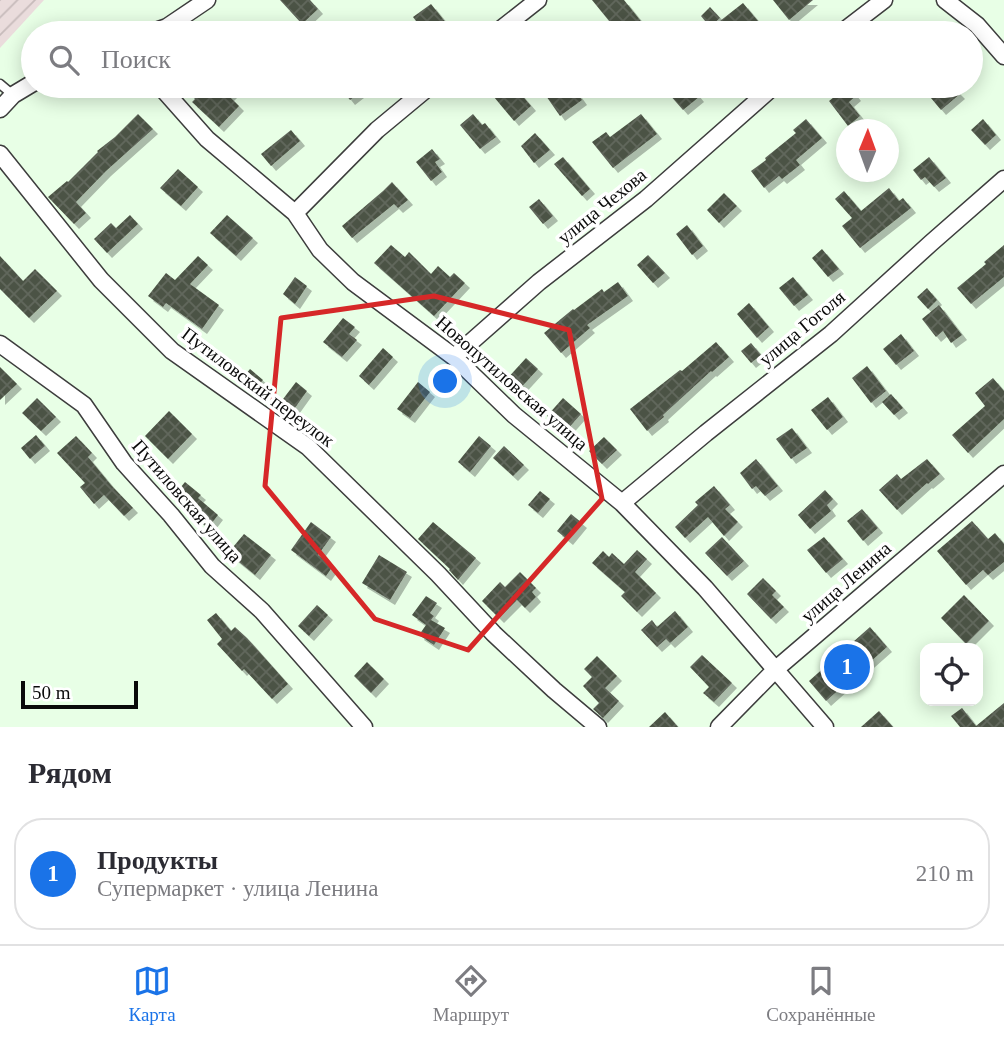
<!DOCTYPE html>
<html lang="ru">
<head>
<meta charset="utf-8">
<style>
	:root { --surface:#fff; --page:#f7f7f7; --text:#2b2b33; --muted:#7c7c81; --line:#e1e1e2; --accent:#1a73e8 }
	body { margin:0; font-family:"Times New Roman",serif; background:var(--page); color:var(--text) }
	.controls { position:absolute; right:21px; bottom:21px; display:grid; overflow:hidden; border-radius:14px; box-shadow:0 4px 18px #0003 }
	.controls button { width:63px; height:63px; display:grid; place-items:center; padding:0; border:0; border-bottom:2px solid var(--line); background:var(--surface); color:var(--text); font:35px sans-serif }
	.compass { position:absolute; left:836px; top:119px; width:63px; height:63px; border-radius:50%; background:var(--surface); box-shadow:0 4px 18px #0003; rotate:1deg }
	.scale { position:absolute; left:21px; bottom:18px; width:117px; box-sizing:border-box; padding-left:7px; border:4px solid #0a0a0a; border-top:0; font-size:19px; line-height:24px; white-space:nowrap; color:#0a0a0a; -webkit-text-stroke:5px #fff; paint-order:stroke }
	.you { position:absolute; left:446px; top:382px; width:24px; height:24px; margin:-18px; border:5px solid #fff; border-radius:50%; background:#1a73e8; box-shadow:0 0 0 10px #1a73e833 }
	.badge { display:grid; place-items:center; width:46px; height:46px; border-radius:50%; background:var(--accent); color:#fff; font-size:23px; font-weight:700 }
	.pin { position:absolute; translate:-50% -50%; border:4px solid #fff; box-shadow:0 2px 7px #0006 }
	.list { margin:0; padding:0; list-style:none }
	h2 { display:flex; justify-content:space-between; align-items:center; height:91px; margin:0; padding:0 28px; font-size:30px }
	h2 small { font-size:23px; font-weight:400; color:var(--muted) }
	.list li { display:grid; grid-template-columns:46px 1fr auto; gap:21px; align-items:center; box-sizing:border-box; height:112px; margin:0 14px 14px; padding:0 14px; border:2px solid var(--line); border-radius:28px }
	.list b { display:block; font-size:26px; white-space:nowrap }
	.list p { margin:0; font-size:23px; white-space:nowrap; color:var(--muted) }
	.list em { font-size:23px; font-style:normal; color:var(--muted) }
	.icon { flex:none; width:38px; height:38px; fill:none; stroke:currentColor; stroke-width:2; stroke-linecap:round; stroke-linejoin:round }
	.map { position:relative; flex:none; width:1004px; height:727px; overflow:hidden }
	.search { position:absolute; background:var(--surface); box-shadow:0 4px 18px #0003; left:21px; right:21px; top:21px; height:77px; display:flex; align-items:center; gap:18px; box-sizing:border-box; padding:0 24px; border-radius:38px; color:var(--muted); font-size:26px }
	.sheet { height:217px; background:var(--surface) }
	nav { display:flex; justify-content:space-around; align-items:center; box-sizing:border-box; height:98px; border-top:2px solid var(--line); background:var(--surface); font-size:19px; color:var(--muted) }
	nav a { display:grid; justify-items:center; gap:4px }
	nav .on { color:var(--accent) }
	.map>svg:first-child { display:block }
</style>
</head>
<body>
<div class="map">
<svg width="1004" height="727" viewBox="0 0 1004 727">
	<defs>
		<pattern id="industrial-furrows" width="10" height="10" patternUnits="userSpaceOnUse" patternTransform="scale(1.75)"><rect width="10" height="10" fill="#eadcdc"/><path d="M-1 1l2-2M0 10L10 0M9 11l2-2" fill="none" stroke="#c7bbbb"/></pattern>
		<pattern id="building-cross-hatch" width="8" height="8" patternUnits="userSpaceOnUse" patternTransform="scale(1.75)"><rect width="8" height="8" fill="#4c5345"/><path d="M0 0l8 8M0 8l8-8" fill="none" stroke="#61675c"/></pattern>
		<filter id="shadow"><feDropShadow dx="5" dy="5" stdDeviation="0" flood-color="#0004"/></filter>
	</defs>
	<rect width="100%" height="100%" fill="#e8ffe6"/>
	<path fill="url(#industrial-furrows)" d="M0,0H44L0,48Z"/>
	<path fill="url(#building-cross-hatch)" filter="url(#shadow)" d="M280,0H310L318,9L302,24Z
		M592,0H624L644,25L635,33L626,25L618,32Z
		M773,0H813L789,20Z
		M743,3L768,33H730L720,21Z
		M431,4L447,24L435,33H416L410,25L416,21L413,17Z
		M710,7L720,18L710,27L701,16Z
		M183,86H239L229,96L239,106L219,127L192,102L195,99Z
		M339,86H368L350,100Z
		M507,86H514L531,106L514,121L494,97Z
		M554,86H572L582,100L560,116L544,93Z
		M662,86H690L699,97L683,110Z
		M848,86L856,96L849,102L860,116L848,126L829,101Z
		M934,86H952L960,94L941,110L926,92Z
		M138,114L153,129L106,171L76,202L86,213L74,224L48,197L67,181L68,182L98,152L97,151L115,137Z
		M473,114L482,125L485,123L496,137L480,149L460,125Z
		M641,114L657,134L613,168L592,142L606,132L610,137Z
		M806,119L822,138L796,160L800,165L782,179L779,176L764,188L751,171L766,160L765,158L796,133L793,130Z
		M983,119L996,135L985,145L971,130Z
		M291,130L300,141L271,166L261,154Z
		M535,133L550,150L534,163L521,146Z
		M432,149L440,159L435,162L442,172L431,181L416,162Z
		M563,157L590,189L582,196L554,164Z
		M929,157L946,178L934,187L925,177L921,180L913,170Z
		M178,169L198,187L181,206L160,188Z
		M392,182L408,200L398,208L394,204L352,238L342,226L383,191Z
		M889,188L899,201L903,198L911,208L860,248L842,226L852,218L835,199L844,191L861,211Z
		M724,193L737,206L719,223L707,210Z
		M539,199L553,216L543,224L529,207Z
		M130,215L138,224L107,253L94,239L111,223L116,228Z
		M227,215L253,238L236,256L210,233Z
		M687,225L703,246L692,255L676,234Z
		M391,245L405,257L409,252L431,274L438,266L450,277L454,273L465,283L434,316L374,263Z
		M1004,245V277L971,304L957,288L986,264L984,262Z
		M822,249L839,269L828,277L812,258Z
		M648,255L665,273L653,283L637,265Z
		M0,256L23,281L35,269L57,291L29,318L0,289Z
		M198,256L208,265L190,284L219,305L202,329L166,303L163,307L148,296L166,273L175,280Z
		M295,277L307,286L295,304L283,294Z
		M793,277L808,295L794,306L779,288Z
		M618,282L628,296L587,325L590,328L561,353L544,333L573,309L574,310L602,289L604,292Z
		M927,288L937,300L928,309L917,297Z
		M749,303L769,327L757,338L737,314Z
		M939,305L962,335L951,343L943,331L936,337L922,319Z
		M343,318L355,327L349,334L357,340L342,357L323,342Z
		M901,334L914,351L896,365L883,349Z
		M716,342L729,357L712,372L711,371L663,415L664,417L647,431L630,409L680,370L682,371Z
		M751,343L761,355L751,363L741,351Z
		M383,348L393,357L369,385L359,376Z
		M526,358L538,369L517,392L505,381Z
		M867,366L886,391L871,403L852,378Z
		M0,367L17,384L0,400Z
		M250,369L263,380L254,391L241,380Z
		M993,378L1004,391V419L968,453L952,435L985,406L975,393Z
		M296,382L307,391L292,412L280,403Z
		M418,382L430,392L410,418L397,409Z
		M891,394L903,408L894,415L882,402Z
		M828,397L843,417L827,430L811,410Z
		M37,398L56,417L41,431L22,413Z
		M563,398L581,414L565,432L547,416Z
		M169,411L192,434L168,459L145,436Z
		M792,428L807,448L791,459L776,439Z
		M36,435L45,446L30,459L21,448Z
		M76,436L92,453L88,457L111,485L133,508L124,516L104,495L94,504L80,487L85,483L57,453Z
		M479,436L491,446L470,472L458,462Z
		M604,437L617,450L602,464L589,451Z
		M504,446L524,465L513,476L493,458Z
		M756,459L778,486L765,496L756,486L752,489L740,473Z
		M927,459L940,474L928,484L927,483L897,510L879,490L897,474L901,479Z
		M185,482L201,495L198,498L218,515L208,528L172,498Z
		M714,486L730,505L725,509L738,522L724,536L708,517L685,538L675,527L698,505L695,502Z
		M825,490L833,499L827,505L831,511L810,529L798,515Z
		M540,491L550,499L538,513L528,505Z
		M862,509L878,528L863,541L847,521Z
		M571,514L582,523L568,540L557,531Z
		M972,521L988,539L995,533L1004,544V562L988,575L983,570L966,585L937,551Z
		M311,522L331,537L318,555L333,566L326,576L291,550Z
		M433,522L476,558L458,580L449,570L450,569L418,539Z
		M244,534L271,555L255,575L228,553Z
		M722,537L744,561L727,576L705,553Z
		M824,537L843,559L826,573L807,550Z
		M637,550L647,559L635,572L656,593L637,612L621,596L625,592L592,563L603,551L609,557L612,553L624,564Z
		M379,555L407,572L390,600L362,583Z
		M520,572L536,588L532,592L536,597L525,608L517,600L499,618L482,601L500,582L505,587Z
		M763,578L776,591L772,595L784,607L771,619L747,594Z
		M964,595L989,621L966,644L941,618Z
		M426,596L437,603L430,613L434,616L431,620L445,628L434,645L419,635L426,625L412,615Z
		M317,605L328,615L309,636L298,626Z
		M675,611L688,627L670,643L666,639L657,647L641,630L652,620L657,627Z
		M216,613L231,631L235,627L247,638L288,684L272,699L244,669L242,671L217,644L222,639L207,620Z
		M870,627L887,647L826,701L809,681Z
		M702,655L732,683L714,702L703,693L709,687L690,667Z
		M597,656L617,676L605,688L619,701L603,718L593,709L599,703L583,686L592,677L584,669Z
		M367,662L384,679L371,693L354,676Z
		M1004,703V727H960L951,716L962,708L976,726Z
		M879,711L893,727H861Z
		M665,712L678,727H649Z"/>
	<g fill="none" stroke-linecap="round" stroke-linejoin="round">
		<defs>
			<path id="service" d="M0,84L13,95"/>
			<path id="minor" d="M945,0L977,25L1004,56
				M150,33L167,27L207,0
				M496,33L538,0
				M841,33L884,0
				M160,86L207,139L295,213L320,250L353,282L454,357L514,415L622,503L705,588L825,727
				M0,109L13,95L33,83
				M0,154L101,280L172,351L308,447L438,574L494,634L554,690L598,727
				M295,213L377,130L430,86
				M0,344L84,405L124,463L171,515L212,566L262,611L364,727
				M454,357L539,282L646,199L774,86
				M622,503L706,433L831,334L931,243L1004,179
				M719,727L776,669L1004,474"/>
		</defs>
		<use href="#service" stroke="#3d3d3d" stroke-width="11"/>
		<use href="#minor" stroke="#3d3d3d" stroke-width="19"/>
		<use href="#service" stroke="#fff" stroke-width="8"/>
		<use href="#minor" stroke="#fff" stroke-width="16"/>
	</g>
	<path fill="none" stroke="#d62828" stroke-width="5" stroke-linejoin="round" d="M434,296L569,330L602,499L468,650L375,619L265,486L281,318Z"/>
	<g text-anchor="middle" dominant-baseline="central" stroke-width="7" stroke-linejoin="round" paint-order="stroke">
		<g font-size="19" fill="#0a0a0a" stroke="#fff">
			<text transform="translate(602 206) rotate(-39)">улица Чехова</text>
			<text transform="translate(802 328) rotate(-40)">улица Гоголя</text>
			<text transform="translate(512 383) rotate(41)">Новопутиловская улица</text>
			<text transform="translate(258 387) rotate(37)">Путиловский переулок</text>
			<text transform="translate(187 501) rotate(49)">Путиловская улица</text>
			<text transform="translate(846 582) rotate(-41)">улица Ленина</text>
		</g>
	</g>
</svg>
<div class="controls">
<button><svg class="icon" aria-label="locate" viewBox="0 0 24 24"><circle cx="12" cy="12" r="6"/><path d="M12 2v4M12 18v4M2 12h4M18 12h4"/></svg></button>
</div>
<svg class="compass" viewBox="-18 -18 36 36"><path d="M0-13l5 13h-10z" fill="#e53935"/><path d="M0 13l5-13h-10z" fill="#7c7c81"/></svg>
<div class="scale">50 m</div>
<div class="you"></div>
<div class="pin badge" style="left:847px;top:667px">1</div>
<div class="search"><svg class="icon" aria-label="search" viewBox="0 0 24 24"><circle cx="10" cy="10" r="6"/><path d="M15 15l6 6"/></svg>Поиск</div>
</div>
<section class="sheet">
<h2>Рядом<small></small></h2>
<ul class="list">
<li><span class="badge">1</span><div><b>Продукты</b><p>Супермаркет · улица Ленина</p></div><em>210 m</em></li>
</ul>
</section>
<nav>
<a class="on"><svg class="icon" aria-label="map" viewBox="0 0 24 24"><path d="M3 6l6-2 6 2 6-2v14l-6 2-6-2-6 2zM9 4v14M15 6v14"/></svg>Карта</a>
<a><svg class="icon" aria-label="directions" viewBox="0 0 24 24"><path d="M12 3l9 9-9 9-9-9zM9 14v-3h6M13 9l2 2-2 2"/></svg>Маршрут</a>
<a><svg class="icon" aria-label="saved" viewBox="0 0 24 24"><path d="M7 4h10v16l-5-4-5 4z"/></svg>Сохранённые</a>
</nav>
</body>
</html>
